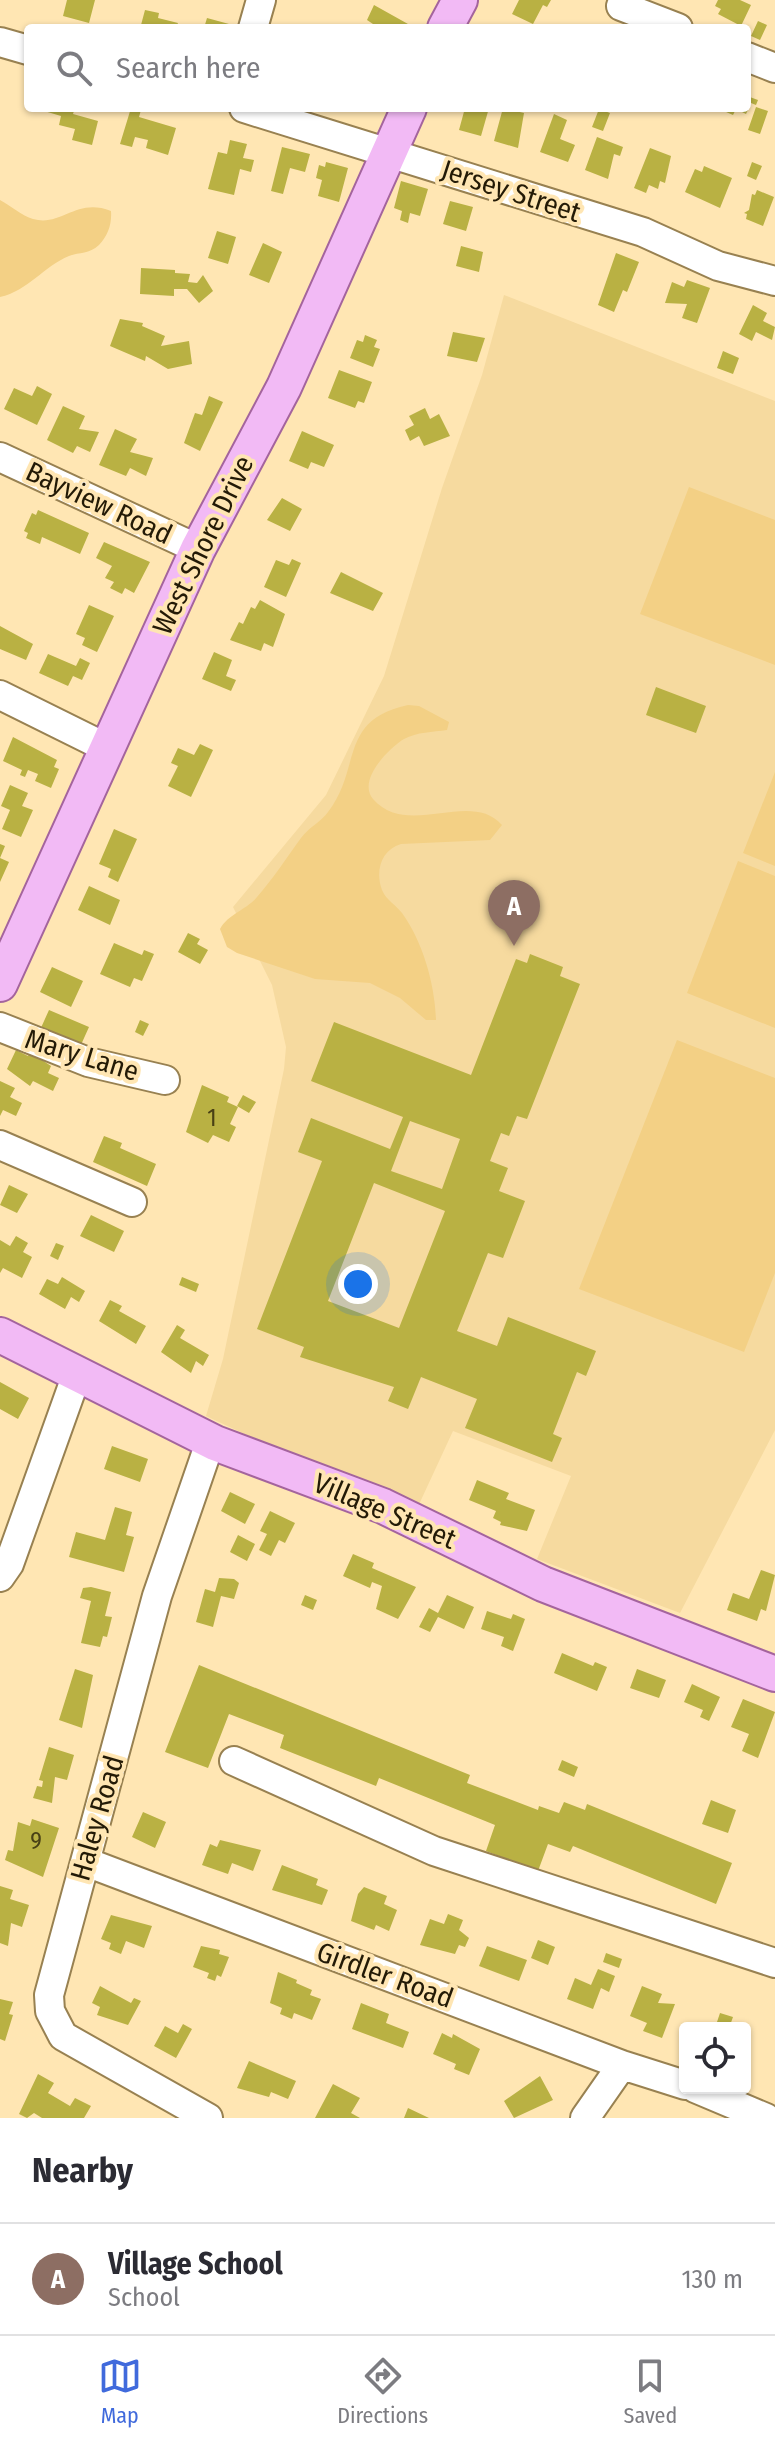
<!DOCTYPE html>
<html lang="en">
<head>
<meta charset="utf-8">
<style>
	:root { --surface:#fff; --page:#f7f7f7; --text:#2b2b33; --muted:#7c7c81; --line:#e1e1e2; --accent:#406adc }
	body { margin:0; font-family:"Fira Sans Condensed",sans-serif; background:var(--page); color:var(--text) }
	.controls { position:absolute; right:24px; bottom:24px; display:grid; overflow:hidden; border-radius:8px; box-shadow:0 2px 6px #0004 }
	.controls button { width:72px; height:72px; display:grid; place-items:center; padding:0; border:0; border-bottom:2px solid var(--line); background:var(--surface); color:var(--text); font:40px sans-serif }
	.you { position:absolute; left:358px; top:1284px; width:28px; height:28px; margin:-20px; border:6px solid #fff; border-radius:50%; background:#1a73e8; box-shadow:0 0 0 12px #1a73e833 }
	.badge { display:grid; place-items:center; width:52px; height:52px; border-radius:50%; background:var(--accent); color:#fff; font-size:26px; font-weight:700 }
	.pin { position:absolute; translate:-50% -66px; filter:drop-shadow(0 2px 4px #0008) }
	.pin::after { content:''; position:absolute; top:42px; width:28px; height:24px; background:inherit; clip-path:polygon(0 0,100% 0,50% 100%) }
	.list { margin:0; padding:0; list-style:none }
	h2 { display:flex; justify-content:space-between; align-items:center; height:104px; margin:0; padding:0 32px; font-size:34px }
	h2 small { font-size:26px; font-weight:400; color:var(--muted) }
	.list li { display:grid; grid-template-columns:52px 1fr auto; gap:24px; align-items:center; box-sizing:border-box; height:112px; padding:0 32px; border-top:2px solid var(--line) }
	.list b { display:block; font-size:30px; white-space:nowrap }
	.list p { margin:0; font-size:26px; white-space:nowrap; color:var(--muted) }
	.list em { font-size:26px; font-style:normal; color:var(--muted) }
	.icon { flex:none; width:44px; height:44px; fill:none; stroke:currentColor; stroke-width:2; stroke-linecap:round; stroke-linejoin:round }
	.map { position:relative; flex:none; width:775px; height:2118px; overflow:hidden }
	.search { position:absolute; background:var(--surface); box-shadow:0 2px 6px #0004; left:24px; right:24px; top:24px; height:88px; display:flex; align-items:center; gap:20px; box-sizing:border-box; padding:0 28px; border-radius:8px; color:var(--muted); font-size:30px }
	.sheet { height:216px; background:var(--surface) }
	nav { display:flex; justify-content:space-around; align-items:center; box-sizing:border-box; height:112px; border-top:2px solid var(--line); background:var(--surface); font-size:22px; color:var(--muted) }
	nav a { display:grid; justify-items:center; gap:4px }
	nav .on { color:var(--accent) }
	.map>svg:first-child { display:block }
</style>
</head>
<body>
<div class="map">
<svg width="775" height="2118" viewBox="0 0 775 2118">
	<rect width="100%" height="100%" fill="#ffe6b3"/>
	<path fill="#f6da9f" d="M504,295L775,401V1430L680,1613L537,1559L571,1476L453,1431L415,1513L206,1416L223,1359L284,1069L286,1047L272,985L233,907L326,795L384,676L442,488L482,375Z"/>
	<path fill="#f3d085" d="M0,200C10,205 22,216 33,219C62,227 76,197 111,211C112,224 108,236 99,245C89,254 80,252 69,256C44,266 28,291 0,297Z
		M689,487L775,520V665L640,614Z
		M408,705L419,706L449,722L447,730C433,732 417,732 404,739C389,748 357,780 373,799C408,839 470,789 502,825L490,840L401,844C381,850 375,871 382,890C386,900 396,905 402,913C423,942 435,985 436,1020H426L400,998L370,983L315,979L237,953L227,947L220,929C228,914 246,910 257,897C273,879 287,857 301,838C309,827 321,822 328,812C362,768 338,720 408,705Z
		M775,772V866L743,853Z
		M738,861L775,876V1028L687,993Z
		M677,1040L775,1078V1273L744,1352L579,1289Z"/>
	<path fill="#b9b143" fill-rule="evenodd" d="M67,0H95L89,23L63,16Z
		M519,0H551L547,7L543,5L533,24L512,14Z
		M718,0H740L751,5L741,26L718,14L721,9L715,6Z
		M374,5L408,24L406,28H371L373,24L367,20Z
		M145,10L159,13L158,18L178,23L176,28L141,25Z
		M207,18L229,24L228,28H204Z
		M758,21L767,25L760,40L751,36Z
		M747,96L758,100L756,105L751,103L746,114L736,109L733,115L717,108H747Z
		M756,107L768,111L760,134L748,130Z
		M34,108H75L73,114L98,121L92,145L72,140L75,129L59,125L61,116Z
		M131,108L141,110L139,117L176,128L168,155L146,148L148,140L135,137L132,147L120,144Z
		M465,108H489L481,136L459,130Z
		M503,108L524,113L518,148L494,141Z
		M599,109L610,113L603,131L592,127Z
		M554,114L567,120L560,139L575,145L568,162L540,152Z
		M597,137L623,147L620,156L614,154L608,179L585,170Z
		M230,140L247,144L243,158L254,160L251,172L240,169L234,195L208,189L218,152L227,154Z
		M282,147L310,154L305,172L290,168L283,194L271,191Z
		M650,148L671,156L665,183L660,181L658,189L649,185L646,193L634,188Z
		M326,162L348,168L339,202L318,196L322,180L316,178L319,165L325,167Z
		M752,162L762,166L756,180L747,176Z
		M704,166L732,178L720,208L685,192L695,169L702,172Z
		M401,181L428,189L420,216L410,213L408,223L400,220L402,211L394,208Z
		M757,190L774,197L763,226L746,219L747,214L744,213L749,210L752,194L755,195Z
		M450,201L473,207L466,231L443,224Z
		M217,231L236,237L228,264L208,258Z
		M263,243L282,252L269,283L249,275Z
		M461,246L483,252L479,272L456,266Z
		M616,253L639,262L627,292L623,290L614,312L598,305Z
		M141,268L175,270V273L190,274L188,282L197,283L203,275L213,291L199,303L187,289H174V296L140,294Z
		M687,280L710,288L697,323L682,318L687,304L665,303L672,282L684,287Z
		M753,305L767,313L763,321L775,327L772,340L756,332L752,341L739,334Z
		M120,319L143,323L142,326L165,336L161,346L189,341L192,364L168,369L146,356L145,361L110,346Z
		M453,332L485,338L477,362L447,356Z
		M365,335L377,340L374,347L380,349L373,367L350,358L357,340L363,342Z
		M723,351L739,358L733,374L717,368Z
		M339,370L372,382L364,403L358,401L355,408L328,398Z
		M37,386L52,394L37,425L4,409L14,388L32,396Z
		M209,396L223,402L200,451L184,443L195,413L202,415Z
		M63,406L85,416L79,429L99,432L90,452L77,446L73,453L47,440Z
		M425,408L430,419L439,414L450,436L424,446L419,436L410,441L405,430L414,425L409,416Z
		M115,429L137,439L130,452L153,458L146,476L130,468L126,476L99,465Z
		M302,431L334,445L324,467L311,462L308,469L289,461Z
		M282,498L302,509L290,531L267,520Z
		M38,510L89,533L80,554L42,537L40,544L26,538L28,533L24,531L32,513L36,515Z
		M104,542L150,562L134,593L125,588L122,594L110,588L114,582L105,578L112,566L96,558Z
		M292,559L301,563L286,597L264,587L276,560L289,565Z
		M341,572L383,593L373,611L330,593Z
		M260,600L285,614L273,647L264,643L261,651L230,640L239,622L243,624L251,607L255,609Z
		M89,605L114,616L97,652L82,645L85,638L76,634Z
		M0,626L33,644L26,660L0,649Z
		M214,652L232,660L226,676L236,680L231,691L202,679Z
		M48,654L76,666L80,658L90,663L82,680L73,676L68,686L39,673Z
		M656,687L706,706L696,733L646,715Z
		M13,737L57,760L54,767L59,769L51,788L35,781L38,774L28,770L25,777L20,775L22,770L3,761Z
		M200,744L213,750L191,797L168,786L178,766L171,763L178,748L194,755Z
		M10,785L28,793L22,806L33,810L21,837L2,829L10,810L1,806Z
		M114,829L137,839L118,882L108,877L111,869L99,864Z
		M0,844L5,846L0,858L9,862L0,882Z
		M89,886L120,900L110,925L78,910Z
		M188,933L200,939L197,944L208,950L200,964L178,952Z
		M114,943L142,955L144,950L154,954L142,981L134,978L130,987L100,974Z
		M530,954L563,967L560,976L580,984L527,1119L517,1116L509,1136L501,1133L490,1161L508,1168L499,1191L525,1201L503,1258L488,1253L457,1331L497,1346L508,1317L596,1351L586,1376L577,1372L553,1434L562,1438L552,1462L465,1428L477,1399L421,1377L408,1409L388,1401L394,1387L300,1357L304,1347L257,1329L322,1161L298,1152L311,1118L390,1149L403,1117L311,1081L334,1022L471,1075L516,959L527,963ZM410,1121L460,1139L442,1189L391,1171ZM374,1183L445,1211L399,1328L328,1301Z
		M52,967L83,981L71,1007L40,992Z
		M49,1010L89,1027L80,1047L40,1030Z
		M140,1020L149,1024L143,1036L135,1032Z
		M16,1050L28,1056L30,1052L51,1066L48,1073L59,1078L53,1091L33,1081L30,1086L7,1069Z
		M0,1081L15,1088L10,1097L22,1103L16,1116L3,1110L0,1116Z
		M202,1085L229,1097L227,1102L238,1107L230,1124L236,1127L229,1142L213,1135L208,1143L186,1132Z
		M243,1095L256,1102L249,1113L237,1106Z
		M104,1136L122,1143L120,1148L156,1164L147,1186L93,1162Z
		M9,1185L28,1194L17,1213L0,1205Z
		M91,1215L124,1231L114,1252L80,1236Z
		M16,1236L28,1243L23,1252L32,1257L22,1278L3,1268L0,1273V1240L10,1246Z
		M56,1243L64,1246L58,1260L50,1256Z
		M62,1277L85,1291L79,1302L71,1297L65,1309L39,1294L47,1279L58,1284Z
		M182,1277L199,1284L196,1292L179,1285Z
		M110,1300L122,1306L119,1311L146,1326L136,1344L99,1321Z
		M177,1325L185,1330L180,1338L209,1355L203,1366L196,1361L191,1373L161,1352Z
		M0,1382L29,1398L18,1419L0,1409Z
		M112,1446L148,1459L140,1482L104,1469Z
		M477,1480L509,1493L506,1499L535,1510L527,1531L500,1525L501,1522L493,1518L496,1511L469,1500Z
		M230,1492L255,1504L245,1524L221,1511Z
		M115,1507L132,1512L126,1535L134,1537L124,1572L69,1557L76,1532L105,1540Z
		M270,1511L295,1523L285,1543L279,1540L271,1556L259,1550L267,1534L260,1531Z
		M238,1535L255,1544L247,1561L230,1552Z
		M353,1554L374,1563L372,1568L416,1587L398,1619L376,1609L382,1586L372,1582L370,1588L343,1576Z
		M761,1570L775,1575L766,1611L761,1609L757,1621L727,1610L733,1593L749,1599Z
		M219,1578L234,1579L239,1583L234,1599L221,1596L213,1627L196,1622L205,1589L215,1592Z
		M91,1587L111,1592L105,1616L112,1617L107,1637L103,1636L100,1647L81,1643L91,1601L80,1598L83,1588Z
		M305,1595L317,1600L313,1610L301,1605Z
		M447,1595L474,1607L464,1629L438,1617L430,1632L419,1627L429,1608L438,1613Z
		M487,1611L511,1619L513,1614L525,1619L513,1651L501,1646L504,1637L481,1629Z
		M562,1653L593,1666L595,1662L607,1667L597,1691L554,1673Z
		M199,1665L470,1775L467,1783L538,1810L539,1806L559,1813L564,1802L585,1810L587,1804L732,1863L716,1904L573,1846L570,1852L548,1844L538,1871L486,1851L495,1825L379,1778L376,1786L280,1748L284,1735L229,1714L208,1768L165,1752Z
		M75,1669L93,1675L82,1728L59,1720Z
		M637,1669L666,1680L659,1698L630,1688Z
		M692,1684L720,1697L709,1721L700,1717L703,1710L684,1702Z
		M743,1699L775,1712L758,1758L742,1751L749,1734L731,1727Z
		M49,1747L74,1755L67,1780L55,1777L52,1803L33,1798L37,1786L42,1787L43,1781L39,1780Z
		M562,1760L578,1767L574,1777L558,1770Z
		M711,1800L736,1810L728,1833L702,1824Z
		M143,1812L166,1822L155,1848L132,1837Z
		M32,1819L59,1828L43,1877L5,1860L8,1850L13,1851L18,1822L30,1826Z
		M220,1840L261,1850L253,1871L232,1863L228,1874L202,1865L210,1844L217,1847Z
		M282,1865L318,1879L316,1885L328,1890L322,1905L272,1890Z
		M0,1886L13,1890L10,1899L29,1905L22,1927L11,1923L8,1946L0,1943Z
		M364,1887L387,1896L384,1904L397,1910L389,1931L376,1925L374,1930L351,1921L358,1894Z
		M448,1914L463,1920L459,1930L469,1938L465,1947L459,1945L455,1954L420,1945L430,1919L444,1924Z
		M111,1915L152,1926L144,1948L126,1941L121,1954L109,1949L111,1943L101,1939Z
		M538,1940L555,1947L548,1965L531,1958Z
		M201,1946L220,1950L219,1954L229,1957L221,1977L217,1975L215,1981L207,1978L209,1973L193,1967Z
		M487,1946L527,1960L519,1981L479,1966Z
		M606,1953L622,1959L619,1968L603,1962Z
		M598,1969L615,1976L609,1992L601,1988L593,2009L567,1999L575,1978L591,1985Z
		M278,1972L297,1980L296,1983L312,1990L310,1995L321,1999L312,2020L294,2013L292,2019L280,2014L282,2008L270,2003Z
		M100,1986L131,2003L134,1998L141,2001L128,2025L97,2015L100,2007L92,2003Z
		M642,1986L662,1994L658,2003L675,2004L662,2038L643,2031L647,2023L630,2016Z
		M0,1999L13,2002L9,2014L13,2015L5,2041L0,2039Z
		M361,2003L389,2014L386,2023L409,2032L403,2048L352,2029Z
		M720,2013L733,2017L729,2028H715Z
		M183,2024L192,2029L176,2058L154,2046L165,2026L178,2033Z
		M442,2033L452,2038L453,2034L480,2049L469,2075L454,2069L456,2064L433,2054Z
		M249,2061L296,2081L288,2099L271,2092L269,2097L237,2088Z
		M38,2074L54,2083L48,2093L70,2106L75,2098L91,2106L84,2118H42L34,2113L27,2118L19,2114Z
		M540,2076L553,2100L514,2118L504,2101Z
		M333,2084L360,2098L351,2113L360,2118H315Z
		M408,2108L429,2118H404Z"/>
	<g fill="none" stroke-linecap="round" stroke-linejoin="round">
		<defs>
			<path id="minor" d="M621,6L678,28
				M253,28L261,0
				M0,42L28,50
				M747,57L775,68
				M244,108L643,232L718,266L775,281
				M0,457L198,549
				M0,695L107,748
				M0,1027L88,1062L165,1080
				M0,1145L132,1202
				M0,1577L9,1564L77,1374
				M234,1761L434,1851L775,1963
				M86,1862L622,2065L685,2085
				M695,2088L766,2118
				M208,2118L63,2036L50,2011L49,1995L157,1596L206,1454L215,1443
				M585,2118L622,2065"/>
			<path id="major" d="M445,28L460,0
				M0,984L198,549L284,387L409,108
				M0,1335L215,1443L383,1506L543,1584L775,1674"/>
		</defs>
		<use href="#minor" stroke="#988151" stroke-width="32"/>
		<use href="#major" stroke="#a4649d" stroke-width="38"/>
		<use href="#minor" stroke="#fff" stroke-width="28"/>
		<use href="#major" stroke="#f2baf5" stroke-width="34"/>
	</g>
	<g text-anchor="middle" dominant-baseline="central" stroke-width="8" stroke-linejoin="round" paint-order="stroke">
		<g font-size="24" fill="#484015">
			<text x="212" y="1118">1</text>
			<text x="36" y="1841">9</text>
		</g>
		<g font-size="28" fill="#231a06" stroke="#ffe6b3">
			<text transform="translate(511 191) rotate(18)">Jersey Street</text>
			<text transform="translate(99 503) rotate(25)">Bayview Road</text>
			<text transform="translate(203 545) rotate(-64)">West Shore Drive</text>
			<text transform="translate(82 1055) rotate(17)">Mary Lane</text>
			<text transform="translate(385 1511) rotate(23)">Village Street</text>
			<text transform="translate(97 1818) rotate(-74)">Haley Road</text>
			<text transform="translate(385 1975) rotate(20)">Girdler Road</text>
		</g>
	</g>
</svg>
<div class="controls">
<button><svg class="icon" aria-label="locate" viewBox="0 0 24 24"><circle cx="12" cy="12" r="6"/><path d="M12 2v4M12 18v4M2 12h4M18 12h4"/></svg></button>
</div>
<div class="you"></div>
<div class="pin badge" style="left:514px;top:946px;background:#8d6e63">A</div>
<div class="search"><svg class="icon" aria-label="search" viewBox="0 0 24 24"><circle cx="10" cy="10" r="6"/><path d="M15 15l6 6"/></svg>Search here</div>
</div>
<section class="sheet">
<h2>Nearby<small></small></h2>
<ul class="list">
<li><span class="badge" style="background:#8d6e63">A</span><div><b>Village School</b><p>School</p></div><em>130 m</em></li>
</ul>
</section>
<nav>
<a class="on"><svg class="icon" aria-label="map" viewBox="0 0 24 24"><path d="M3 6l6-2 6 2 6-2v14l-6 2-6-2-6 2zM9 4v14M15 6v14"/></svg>Map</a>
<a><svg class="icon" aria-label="directions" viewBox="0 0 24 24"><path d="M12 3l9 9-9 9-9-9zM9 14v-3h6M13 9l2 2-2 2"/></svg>Directions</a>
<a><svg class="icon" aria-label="saved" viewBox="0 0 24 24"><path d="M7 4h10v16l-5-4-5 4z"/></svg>Saved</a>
</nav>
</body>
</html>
